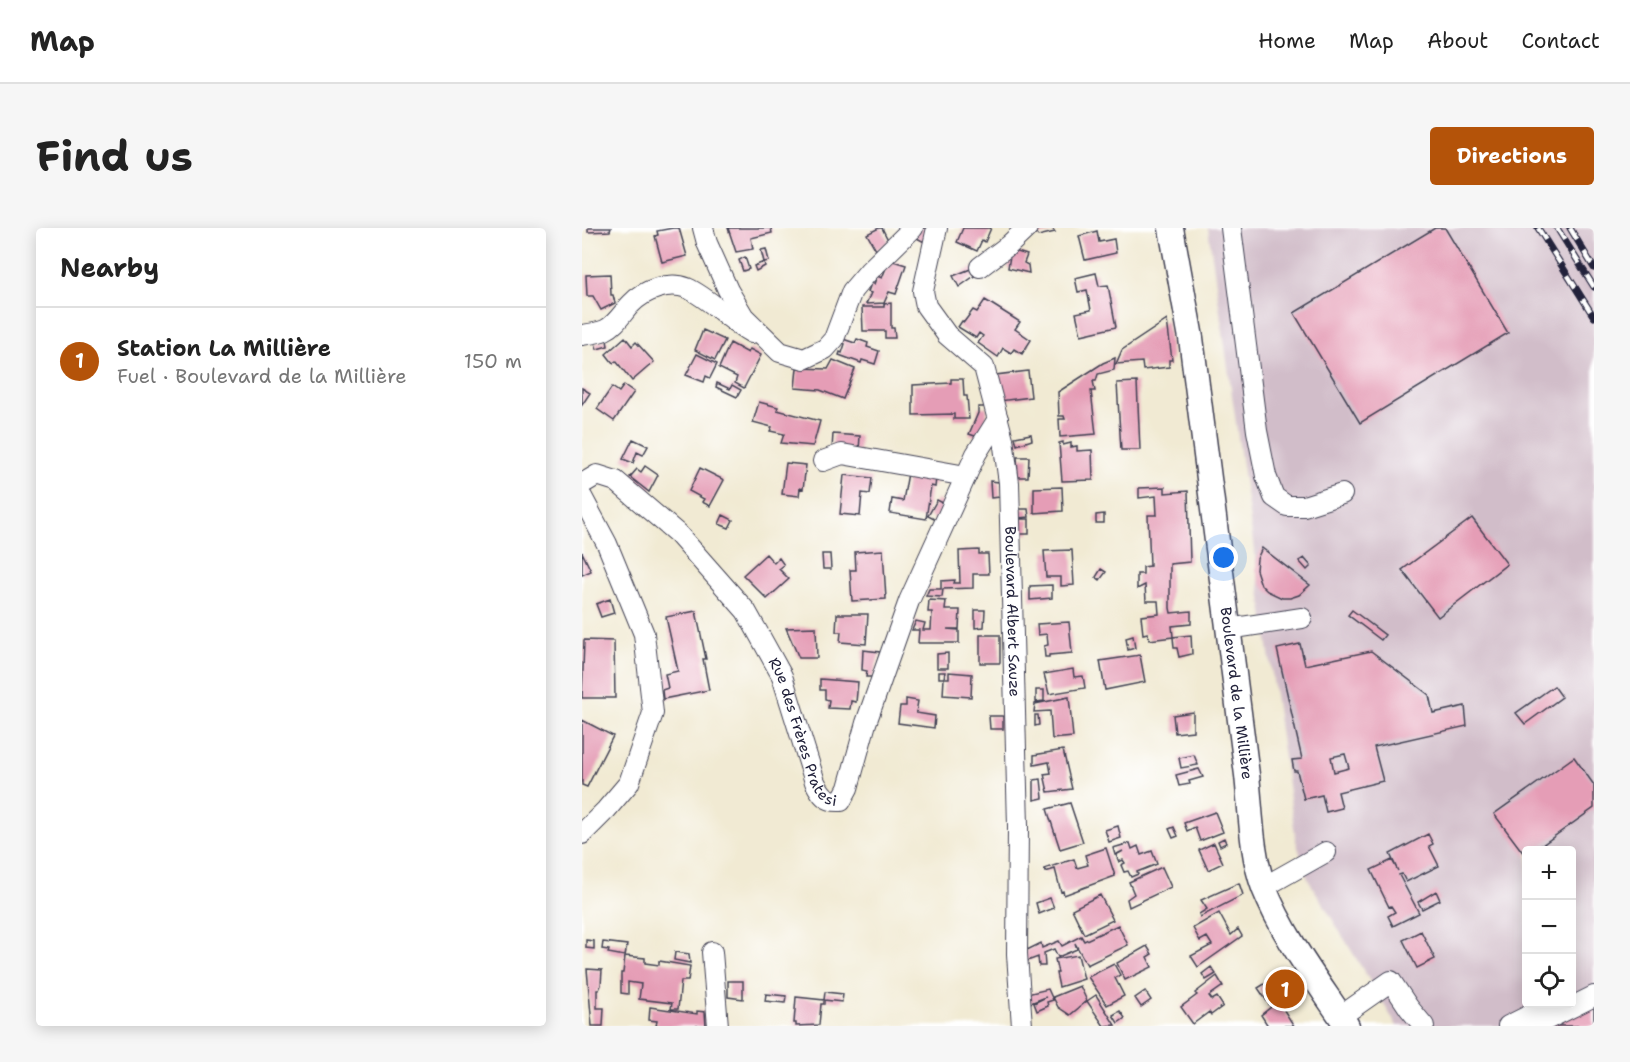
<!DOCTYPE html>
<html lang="en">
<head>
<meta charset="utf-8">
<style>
	:root { --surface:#fff; --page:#f6f6f6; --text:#222; --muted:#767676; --line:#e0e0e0; --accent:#b45309 }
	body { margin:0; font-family:"Shantell Sans",sans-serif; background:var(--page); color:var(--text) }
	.controls { position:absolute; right:18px; bottom:18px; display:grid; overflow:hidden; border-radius:6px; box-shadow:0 3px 15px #0003 }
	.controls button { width:54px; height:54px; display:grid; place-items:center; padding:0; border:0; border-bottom:2px solid var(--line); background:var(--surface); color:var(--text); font:30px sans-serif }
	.you { position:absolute; left:642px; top:330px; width:21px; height:21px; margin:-15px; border:4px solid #fff; border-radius:50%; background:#1a73e8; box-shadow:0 0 0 9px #1a73e833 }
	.badge { display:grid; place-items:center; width:39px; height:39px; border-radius:50%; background:var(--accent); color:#fff; font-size:20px; font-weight:700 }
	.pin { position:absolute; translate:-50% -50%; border:3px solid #fff; box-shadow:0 2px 6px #0006 }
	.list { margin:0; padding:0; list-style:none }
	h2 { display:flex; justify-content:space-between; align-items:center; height:78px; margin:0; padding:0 24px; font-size:26px }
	h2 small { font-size:20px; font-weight:400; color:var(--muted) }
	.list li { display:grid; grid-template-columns:39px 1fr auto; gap:18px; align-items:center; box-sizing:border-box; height:108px; padding:0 24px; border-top:2px solid var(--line) }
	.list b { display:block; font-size:22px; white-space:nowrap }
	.list p { margin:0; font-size:20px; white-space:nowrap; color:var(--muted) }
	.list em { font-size:20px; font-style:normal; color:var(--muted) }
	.icon { flex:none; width:33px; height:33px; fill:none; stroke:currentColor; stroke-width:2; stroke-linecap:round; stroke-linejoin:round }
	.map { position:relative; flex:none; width:1012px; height:798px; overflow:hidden; border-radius:6px }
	header { display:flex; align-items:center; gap:36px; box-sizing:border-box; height:84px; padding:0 30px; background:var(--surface); border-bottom:2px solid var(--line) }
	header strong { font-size:28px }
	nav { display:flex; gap:33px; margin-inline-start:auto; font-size:21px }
	.intro { display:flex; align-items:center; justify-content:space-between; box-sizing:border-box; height:144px; padding:0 36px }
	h1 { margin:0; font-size:42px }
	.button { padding:15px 27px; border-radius:6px; background:var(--accent); color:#fff; font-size:21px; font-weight:700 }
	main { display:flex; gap:36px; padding:0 36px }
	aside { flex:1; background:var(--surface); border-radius:6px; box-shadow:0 3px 15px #0003 }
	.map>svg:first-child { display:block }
</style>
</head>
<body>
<header>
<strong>Map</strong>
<nav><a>Home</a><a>Map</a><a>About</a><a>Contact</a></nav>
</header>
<div class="intro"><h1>Find us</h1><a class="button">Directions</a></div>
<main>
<aside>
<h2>Nearby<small></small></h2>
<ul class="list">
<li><span class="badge">1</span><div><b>Station La Millière</b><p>Fuel · Boulevard de la Millière</p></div><em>150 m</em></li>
</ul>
</aside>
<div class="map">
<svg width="1012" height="798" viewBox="0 0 1012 798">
	<rect width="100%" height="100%" fill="#fff"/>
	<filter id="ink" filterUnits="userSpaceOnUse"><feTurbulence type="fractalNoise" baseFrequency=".0167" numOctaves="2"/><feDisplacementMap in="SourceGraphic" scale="12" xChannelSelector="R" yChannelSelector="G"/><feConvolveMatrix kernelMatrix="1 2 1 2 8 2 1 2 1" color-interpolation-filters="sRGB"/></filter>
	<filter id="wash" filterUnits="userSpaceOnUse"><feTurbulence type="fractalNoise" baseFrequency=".008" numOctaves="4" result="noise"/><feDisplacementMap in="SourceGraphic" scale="24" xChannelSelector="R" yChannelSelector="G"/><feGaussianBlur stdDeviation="1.35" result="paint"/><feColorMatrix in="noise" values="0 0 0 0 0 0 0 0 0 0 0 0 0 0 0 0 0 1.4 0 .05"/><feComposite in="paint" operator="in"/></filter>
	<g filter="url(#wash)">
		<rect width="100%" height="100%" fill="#f1ead3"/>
		<path fill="#d1bdc9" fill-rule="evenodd" d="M626,0H1010L1012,2V798H815L726,651L714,613ZM945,622H990V776H945Z"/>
		<g id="blocks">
			<path fill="#e59db6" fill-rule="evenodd" d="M6,0H29L28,3L6,4Z
				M91,0H97L105,28L80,34L73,8L76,7L75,3Z
				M146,0H189L190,5L169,10L171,21L154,24Z
				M297,0H300L307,14L294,22L285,6Z
				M339,0H350L346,16L331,8Z
				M381,0H409L403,14L400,12L395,23L375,14Z
				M453,0H470L473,4L456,8L451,2Z
				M853,0H863L926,105L778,195L712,85Z
				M515,3L517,14L532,11L534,25L503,32L497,8Z
				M184,21L187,33L182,34L179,22Z
				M429,22L445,27L442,35L446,37L447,45L426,40Z
				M163,29L167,41L161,43L157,32Z
				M311,33L324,37L314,66L307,64L302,75L284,76L289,65L286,64L289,55L292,56L295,48L300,50L304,40Z
				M182,34L183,38L174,43L172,38Z
				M391,40L395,46L377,59L371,48Z
				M514,45L517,58L526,57L534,99L499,107L494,85L509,82L505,62L496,64L493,50Z
				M28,46L29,67H31L33,75L19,82L11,68H5L4,47Z
				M403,72L438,94L433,101L449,112L440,126L432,121L429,125L421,120L416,129L396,115L401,108L397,105L394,110L376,99L380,93L382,94L391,82L395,84Z
				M309,75V100H312L313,110H303V103H281L280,79H302V76Z
				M585,92L590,132H587V139L561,142L560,134L534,136L540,122Z
				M121,102L143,112L133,132L113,122Z
				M43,109L50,118L54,114L72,134L50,153L34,133L31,135L24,126Z
				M261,111L273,115L275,111L286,115L285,119L297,123L293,136L280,132L279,135L257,127L258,124L260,125L263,116L258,114Z
				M25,112L26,118L15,121L13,115Z
				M148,115L166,125L168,121L179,127L162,160L153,155L155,149L137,140Z
				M115,126L135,136L128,150L124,148L122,154L104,147Z
				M533,130L532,142L516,146L514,153H511L513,163H509L514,206L478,209L477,191H483L482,188H477L476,164L521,135Z
				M251,132L273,141L261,171L238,162L213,160L215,140L246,141Z
				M446,143L449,169L417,173L414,147Z
				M369,151H381L382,168H385L387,191H372V186L331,187V157L369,155Z
				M555,154L558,222H539L535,155Z
				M135,155L148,161L150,157L159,162L155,169L134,159Z
				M42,157L52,164L32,193L15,181L30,159L37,164Z
				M0,160L8,165L0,177Z
				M177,174L196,179L195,182L238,193L231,218L199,215L202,206L188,203L190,199L171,194Z
				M396,179H405V190L396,209L387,206L396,185Z
				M251,206L278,208L277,223L250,221Z
				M449,206L450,212L435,217L433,209Z
				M51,211L66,218L61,227L55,224L51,235L41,231Z
				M481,214V217L489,215V219L495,218V223L510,222L511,252L480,253L477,215Z
				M435,229H447L446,249H436Z
				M204,235L224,237L221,261L218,260L217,268L200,266Z
				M63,238L76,247L67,264L48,249L55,241L59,244Z
				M118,240L142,252L128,278L120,274L122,271L107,263Z
				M326,245L354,250L353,259L349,258L344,291L308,285L310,271L321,273Z
				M262,247L290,250L288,266L280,265L278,288L258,286Z
				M408,253L417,254L418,269L409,270Z
				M480,259L481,283L452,285V260Z
				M583,259V265L606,263L608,334L588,336V380L589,385L609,383V396L590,398L591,409L567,412L566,405L561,406L559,388L577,386L576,373H564L563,357L555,361V346H561V339L568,338L566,287H575L574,268L557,270V260Z
				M355,272L363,276L354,292L346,288Z
				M435,281H446L447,289L436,290Z
				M522,286V295H514V287Z
				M141,287L151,292L147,300L137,296Z
				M890,290L925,336L856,389L820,342Z
				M436,291H447V306H436Z
				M680,320L728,357L717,367L708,370H700L685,363L679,357L674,342L675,331Z
				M301,322L304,371L270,373L268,342H274L273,324Z
				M397,322V326H406L407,346H391V360L361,361L360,369L344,368L347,361H359V353L373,352L372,355H378L377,323Z
				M490,322L492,357L479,358V349H464L462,323Z
				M0,324L9,343L0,347Z
				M184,326L192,335L197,330L202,337L197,341L207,351L185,371L161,347Z
				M240,326H248L249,341H241Z
				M722,330L729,338L725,342L717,333Z
				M519,341L524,344L518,352L514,349Z
				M470,357V370L448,372V358Z
				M28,371L32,385L19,389L14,376Z
				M347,372L364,373L363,382H378L377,401H365L377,402V415H336L337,402H330L334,393L343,395L341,402H349L350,384H346Z
				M393,382H403L402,399L393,400Z
				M770,382L803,407L799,412L766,387Z
				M114,383L124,431H121L127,462L81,471L80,462L86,460L83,446L96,443L84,389Z
				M255,386H286L284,416L258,414L259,404H254Z
				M487,394L490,425L467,427V429H463L462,418L466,417L465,406L456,407L455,396Z
				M234,399L235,430H217L204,400Z
				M398,407H418V435H398Z
				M609,407L610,426L597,429L595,420H592L591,409Z
				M551,408L553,420L546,422L544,410Z
				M2,412L32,413L33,470H0Z
				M718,416L723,437L789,423L847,467L851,485L883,478L885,498L792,519L801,553L756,564L760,580L744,584L740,567L722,571L715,543H712L711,538L710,532L720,531L695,421ZM763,526L767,540L752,544L749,529Z
				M281,422L298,424L291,449H284L285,443L280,442Z
				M366,425V440H355V426Z
				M558,427L563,454L523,462L518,433Z
				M491,441L492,449L501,448L503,460L467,466L462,446Z
				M357,444H363L362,450H367V444L390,446L389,469L361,467L362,450H357Z
				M238,451L276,454L274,474L269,473L268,481L246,480L247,472L243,471V462H238Z
				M972,458L980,469L943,496L934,485Z
				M454,462H462V473L454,474Z
				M487,469L491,509L470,511L468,483L452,484L453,476Z
				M324,471L336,473L334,485L353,488L352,500L316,495L318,478H324Z
				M611,484V503L593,505L591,487Z
				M453,487H456L457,497L453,498Z
				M407,488H421V501H408Z
				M0,492L31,508L5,559L0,557Z
				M481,522L490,561L466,564L462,546L469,545L467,534L452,537V527Z
				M612,527L616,537L599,540L597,530Z
				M992,529L1012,557V580L953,622H945V630L912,586Z
				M617,541L621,549L607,553L608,556L597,558L594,547Z
				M459,551L461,570L452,572V552Z
				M488,575L501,614L478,621L465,581Z
				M633,584L641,604L618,613L613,599L605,603L602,595Z
				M536,598L539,610L527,614L523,602Z
				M592,599L596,608L591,610L587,601Z
				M846,606L851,616L847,618L857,638L824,654L820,646L817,647L837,685L811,698L806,688L813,684L809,678L807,679L789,642L810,632L816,643L808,626Z
				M642,610L644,615L638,618L636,613Z
				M548,615L550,621L556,618L559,627L570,623L575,636L555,644L556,646L549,649L546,643L542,644L539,637L543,635L541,632L537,634L534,627L541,623L533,627L531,620Z
				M632,615L641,635L626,642L617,622Z
				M524,620L533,648L482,667L481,663L479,664L473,641L463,644L462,641L492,631L495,640L506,637L503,627Z
				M580,639L589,659L547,679L545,671L552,666L547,654Z
				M657,655L661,667L618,689L617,686L625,681L619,672Z
				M854,663L858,672L840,681L836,674Z
				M518,667L531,692L502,706L490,681Z
				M468,670L472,680L457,686L454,675Z
				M637,685L649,707L656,701L660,708L616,739L609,728L630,717L625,709L618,713L611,700Z
				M536,697L546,717L505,737L493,715L495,721L476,729L472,721L462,725L463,738H457L456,729L443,734V723L459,715L460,720L477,713L480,718L499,708L502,713Z
				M839,703L853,731L835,740L821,712Z
				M4,712L12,713V721L4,720Z
				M21,714L45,717L43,728L63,730V735L77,737V733L108,738L106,753H99L96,781H89L90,775L57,771L59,756L46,754V766L39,765V745H41L43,728L26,725L27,722L20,721Z
				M565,718L570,726L565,729L570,739L543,752L535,735Z
				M93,724L107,726L108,735L92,732Z
				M496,727L502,751L477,759L474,745H476L473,731Z
				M532,736L538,747L533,750L542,768L525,777L506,749Z
				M629,739L634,746L624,752L620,746Z
				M5,741L20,742L19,757L17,762H15V780H22L21,798H10Z
				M706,747L717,764L698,776L712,798H686L679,787L689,779L676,760L684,755L687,760Z
				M635,748L641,758L627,768L630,772L635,769L641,778L629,787L627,784L611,796L599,779L615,767L613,765Z
				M146,753H161V771L146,769Z
				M498,758L505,773L514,767L533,797L522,798L505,773L488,787L476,779L471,769Z
				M466,761L471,772L465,774L466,778L455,783L452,775L464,769L446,776L445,766Z
				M563,763L569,772L559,779L553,770Z
				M243,764L261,766L260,774L242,772Z
				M184,766L204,768L203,775L183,773Z
				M214,769L242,772V776H239L237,797L214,798V795H212Z
				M1012,773V798H962Z
				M68,779L115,786V783L123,784L124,798H74L75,793L67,792Z
				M538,783L543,790L536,795L531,787Z"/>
		</g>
	</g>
	<g filter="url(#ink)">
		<use href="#blocks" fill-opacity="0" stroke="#414052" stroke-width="1.5"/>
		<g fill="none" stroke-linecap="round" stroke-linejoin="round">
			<defs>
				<g id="minor">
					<path d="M121,0L125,15L146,62L162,89L198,124L222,131L243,121L252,111L270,63L287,43L331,0"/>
					<path id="s1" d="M355,0L341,63L344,78L365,107L402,139L421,211L427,255L436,598L435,726L440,798"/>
					<path d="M649,0L675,203L684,248L692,269L705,278H722L760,266"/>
					<path d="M398,39L427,17L445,0"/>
					<path d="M0,107C7,106 16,105 23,102C34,97 41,84 49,76C62,62 87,53 105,60C126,69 148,93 170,105"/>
					<path d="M241,233L260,226L384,248"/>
					<path id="s2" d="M0,256L15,247L34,253L96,306L164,383L200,448L233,554C239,566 244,574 259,573L266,560L284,495L327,373L394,226L416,191"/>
					<path d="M0,269L25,316L62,406L71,485L47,555L24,582L0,606"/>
					<path d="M646,401L720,390"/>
					<path d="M682,659L744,624"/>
					<path d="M130,724L136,798"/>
					<path d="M759,788L809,753L827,780L842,798"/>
					<path d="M926,798L964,779"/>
					<path d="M952,798L1012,768"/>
				</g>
				<g id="major">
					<path id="s3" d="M589,0L609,110L665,547C669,584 669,625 682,660C702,710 736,754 765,798"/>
				</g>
			</defs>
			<use href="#minor" stroke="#414052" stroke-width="22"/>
			<use href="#major" stroke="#414052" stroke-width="27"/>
			<use href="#minor" stroke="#fff" stroke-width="20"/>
			<use href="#major" stroke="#fff" stroke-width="24"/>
			<defs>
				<path id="rail" d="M956,0L1012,89
					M975,0L1012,59
					M988,0L1012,40"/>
			</defs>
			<use href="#rail" stroke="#22223b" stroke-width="7"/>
			<use href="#rail" stroke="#fff" stroke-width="4.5" stroke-dasharray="14" stroke-linecap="butt"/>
		</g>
	</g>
	<g text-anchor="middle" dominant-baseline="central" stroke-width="4.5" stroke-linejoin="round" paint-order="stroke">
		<g font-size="15" fill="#22223b" stroke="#fff">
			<text stroke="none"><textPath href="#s1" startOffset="412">Boulevard Albert Sauze</textPath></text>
			<text stroke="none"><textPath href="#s3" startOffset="470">Boulevard de la Millière</textPath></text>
			<text stroke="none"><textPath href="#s2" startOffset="357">Rue des Frères Pratesi</textPath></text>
		</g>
	</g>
</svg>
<div class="controls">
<button>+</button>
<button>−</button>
<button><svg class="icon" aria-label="locate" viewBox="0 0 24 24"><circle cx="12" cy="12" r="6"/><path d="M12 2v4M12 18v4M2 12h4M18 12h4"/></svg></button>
</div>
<div class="you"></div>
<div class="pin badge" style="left:703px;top:761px">1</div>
</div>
</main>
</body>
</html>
